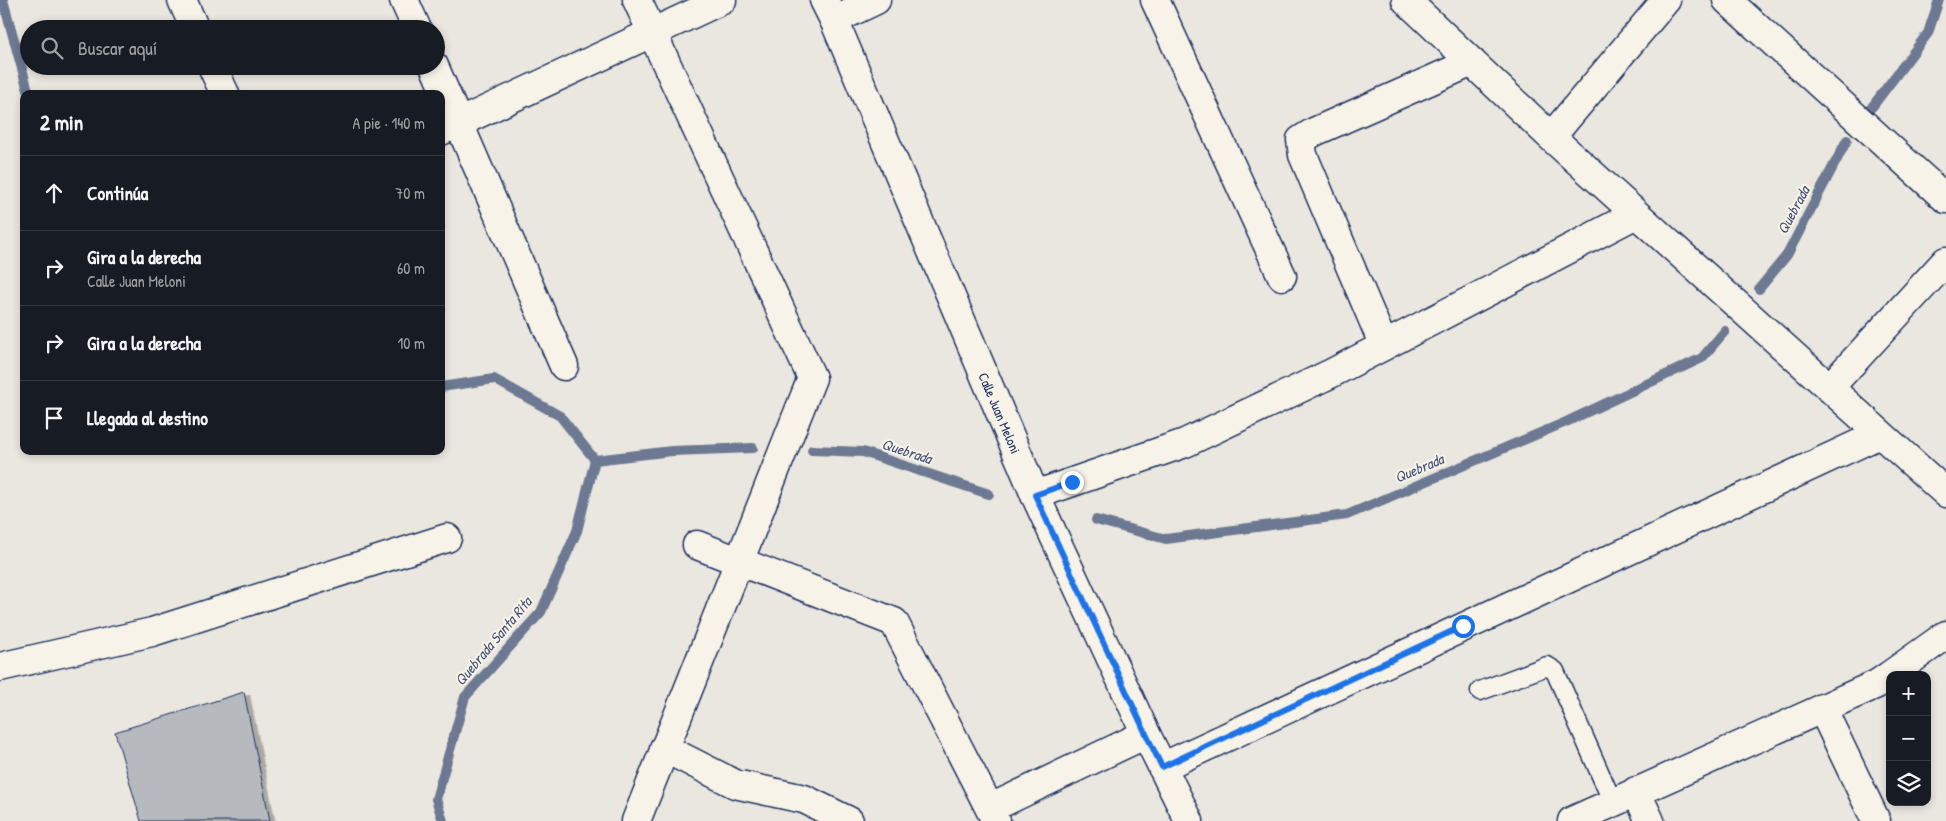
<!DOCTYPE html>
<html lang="es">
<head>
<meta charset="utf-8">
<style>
	:root { --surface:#171b24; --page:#20242c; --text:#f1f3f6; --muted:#9ea1a6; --line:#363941 }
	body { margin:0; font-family:"Patrick Hand",sans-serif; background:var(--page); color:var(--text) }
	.controls { position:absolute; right:15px; bottom:15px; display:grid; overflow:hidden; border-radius:10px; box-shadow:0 2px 8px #0003 }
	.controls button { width:45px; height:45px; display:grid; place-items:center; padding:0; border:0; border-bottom:1px solid var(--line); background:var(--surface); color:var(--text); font:25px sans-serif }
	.stop { position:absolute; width:15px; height:15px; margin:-11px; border:4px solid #1a73e8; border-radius:50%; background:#fff }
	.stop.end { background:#1a73e8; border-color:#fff; box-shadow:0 1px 5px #0008 }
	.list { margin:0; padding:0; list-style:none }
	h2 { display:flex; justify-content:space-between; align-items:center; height:65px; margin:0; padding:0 20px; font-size:21px }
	h2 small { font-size:16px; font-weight:400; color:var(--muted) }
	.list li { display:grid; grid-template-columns:32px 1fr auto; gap:15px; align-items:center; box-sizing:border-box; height:75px; padding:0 20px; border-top:1px solid var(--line) }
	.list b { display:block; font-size:19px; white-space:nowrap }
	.list p { margin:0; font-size:16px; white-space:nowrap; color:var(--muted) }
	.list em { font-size:16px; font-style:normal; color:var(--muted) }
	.icon { flex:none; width:28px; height:28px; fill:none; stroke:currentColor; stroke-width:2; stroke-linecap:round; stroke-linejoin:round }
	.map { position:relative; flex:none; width:1946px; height:821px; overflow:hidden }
	.search { position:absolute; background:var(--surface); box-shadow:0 2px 8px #0003; left:20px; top:20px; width:425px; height:55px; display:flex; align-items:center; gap:12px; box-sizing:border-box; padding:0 18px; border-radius:28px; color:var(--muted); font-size:19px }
	.panel { position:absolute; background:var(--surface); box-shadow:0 2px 8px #0003; left:20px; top:90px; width:425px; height:365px; border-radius:10px }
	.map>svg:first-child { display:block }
</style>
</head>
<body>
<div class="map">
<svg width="1946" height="821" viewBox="0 0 1946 821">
	<defs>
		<filter id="shadow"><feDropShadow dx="5.5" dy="3" stdDeviation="0" flood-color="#0004"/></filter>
	</defs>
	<rect width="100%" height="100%" fill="#eae7e0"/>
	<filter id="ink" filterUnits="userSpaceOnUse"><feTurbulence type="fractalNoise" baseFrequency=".02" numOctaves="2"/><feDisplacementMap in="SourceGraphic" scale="10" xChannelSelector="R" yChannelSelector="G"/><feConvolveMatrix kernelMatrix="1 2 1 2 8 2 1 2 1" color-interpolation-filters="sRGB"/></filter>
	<g filter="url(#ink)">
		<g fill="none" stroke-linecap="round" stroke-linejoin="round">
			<path stroke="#6d7892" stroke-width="10" d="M3,0L29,94
				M1872,107L1928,33L1939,0
				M1759,289L1787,255L1847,140
				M441,387L494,379L560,416L595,460L577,531L541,612L465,697L436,799L443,821
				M812,450L863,452L989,494
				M595,460L672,451L753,448
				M1096,520L1166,539L1347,515L1566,422L1702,358L1725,331"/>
		</g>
		<path fill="#b6babf" stroke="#1b2f5e" filter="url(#shadow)" d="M244,692L270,821H141L115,732Z"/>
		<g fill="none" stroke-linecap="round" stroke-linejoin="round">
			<defs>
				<path id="lane" d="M1480,691L1547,666L1555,671L1613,803"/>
				<path id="street" d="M182,0L195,29
					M404,0L417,29
					M1155,0L1282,276
					M1406,0L1551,137L1946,493
					M1727,0L1946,199
					M834,20L876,0
					M212,66L225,94
					M434,66L564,366
					M441,131L722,0
					M1551,137L1666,0
					M1384,346L1303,155L1301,140L1314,132L1472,62
					M1829,388L1946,261
					M1035,495L1185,443L1332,373L1636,214
					M697,545L894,622L996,821
					M0,667L152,632L447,538
					M1822,708L1876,821
					M664,748L735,784L804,799L849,821
					M1162,767L1880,434
					M1636,791L1650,821
					M991,808L1146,734
					M636,821L812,378L637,0"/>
				<path id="secondary" d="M824,0L834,20L1035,495L1146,734L1189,821
					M1890,675L1946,635
					M1572,821L1877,684L1890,675"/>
			</defs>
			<use href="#lane" stroke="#1b2f5e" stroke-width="21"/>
			<use href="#street" stroke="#1b2f5e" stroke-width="31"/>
			<use href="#secondary" stroke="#1b2f5e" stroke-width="31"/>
			<use href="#lane" stroke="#f7f3e8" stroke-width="18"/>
			<use href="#street" stroke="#f7f3e8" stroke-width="28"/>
			<use href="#secondary" stroke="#f7f3e8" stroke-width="28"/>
		</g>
	</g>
	<g fill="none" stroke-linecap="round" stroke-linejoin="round" filter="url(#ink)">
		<path stroke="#1a73e8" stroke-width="6" d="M1072,482L1035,495L1146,734L1162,767L1463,626"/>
	</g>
	<g text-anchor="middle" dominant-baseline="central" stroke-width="4" stroke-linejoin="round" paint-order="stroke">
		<g font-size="14" fill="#1b2f5e" stroke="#f7f3e8">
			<text transform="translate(1000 413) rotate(67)">Calle Juan Meloni</text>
		</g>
		<g font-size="15" font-style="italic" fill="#445378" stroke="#f7f3e8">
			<text transform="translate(1793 210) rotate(-62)">Quebrada</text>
			<text transform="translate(907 451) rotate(18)">Quebrada</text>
			<text transform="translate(1419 468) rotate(-23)">Quebrada</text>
			<text transform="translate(493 641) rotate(-50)">Quebrada Santa Rita</text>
		</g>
	</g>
</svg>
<div class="controls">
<button>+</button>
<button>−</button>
<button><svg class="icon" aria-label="layers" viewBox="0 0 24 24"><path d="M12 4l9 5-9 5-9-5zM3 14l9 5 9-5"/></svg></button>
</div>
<div class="stop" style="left:1463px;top:626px"></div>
<div class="stop end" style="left:1072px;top:482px"></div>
<div class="search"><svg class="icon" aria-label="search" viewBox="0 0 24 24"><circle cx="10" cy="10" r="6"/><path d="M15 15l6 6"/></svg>Buscar aquí</div>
<section class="panel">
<h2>2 min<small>A pie · 140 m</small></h2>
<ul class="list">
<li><svg class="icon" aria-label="ahead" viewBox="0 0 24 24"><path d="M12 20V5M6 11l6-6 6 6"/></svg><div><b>Continúa</b></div><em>70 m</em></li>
<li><svg class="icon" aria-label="right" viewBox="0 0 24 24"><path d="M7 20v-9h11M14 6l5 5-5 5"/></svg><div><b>Gira a la derecha</b><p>Calle Juan Meloni</p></div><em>60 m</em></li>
<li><svg class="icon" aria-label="right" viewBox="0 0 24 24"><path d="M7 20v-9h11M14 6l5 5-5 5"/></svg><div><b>Gira a la derecha</b></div><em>10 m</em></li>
<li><svg class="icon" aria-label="arrive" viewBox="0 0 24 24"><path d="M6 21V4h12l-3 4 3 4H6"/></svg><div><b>Llegada al destino</b></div></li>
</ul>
</section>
</div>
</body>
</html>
